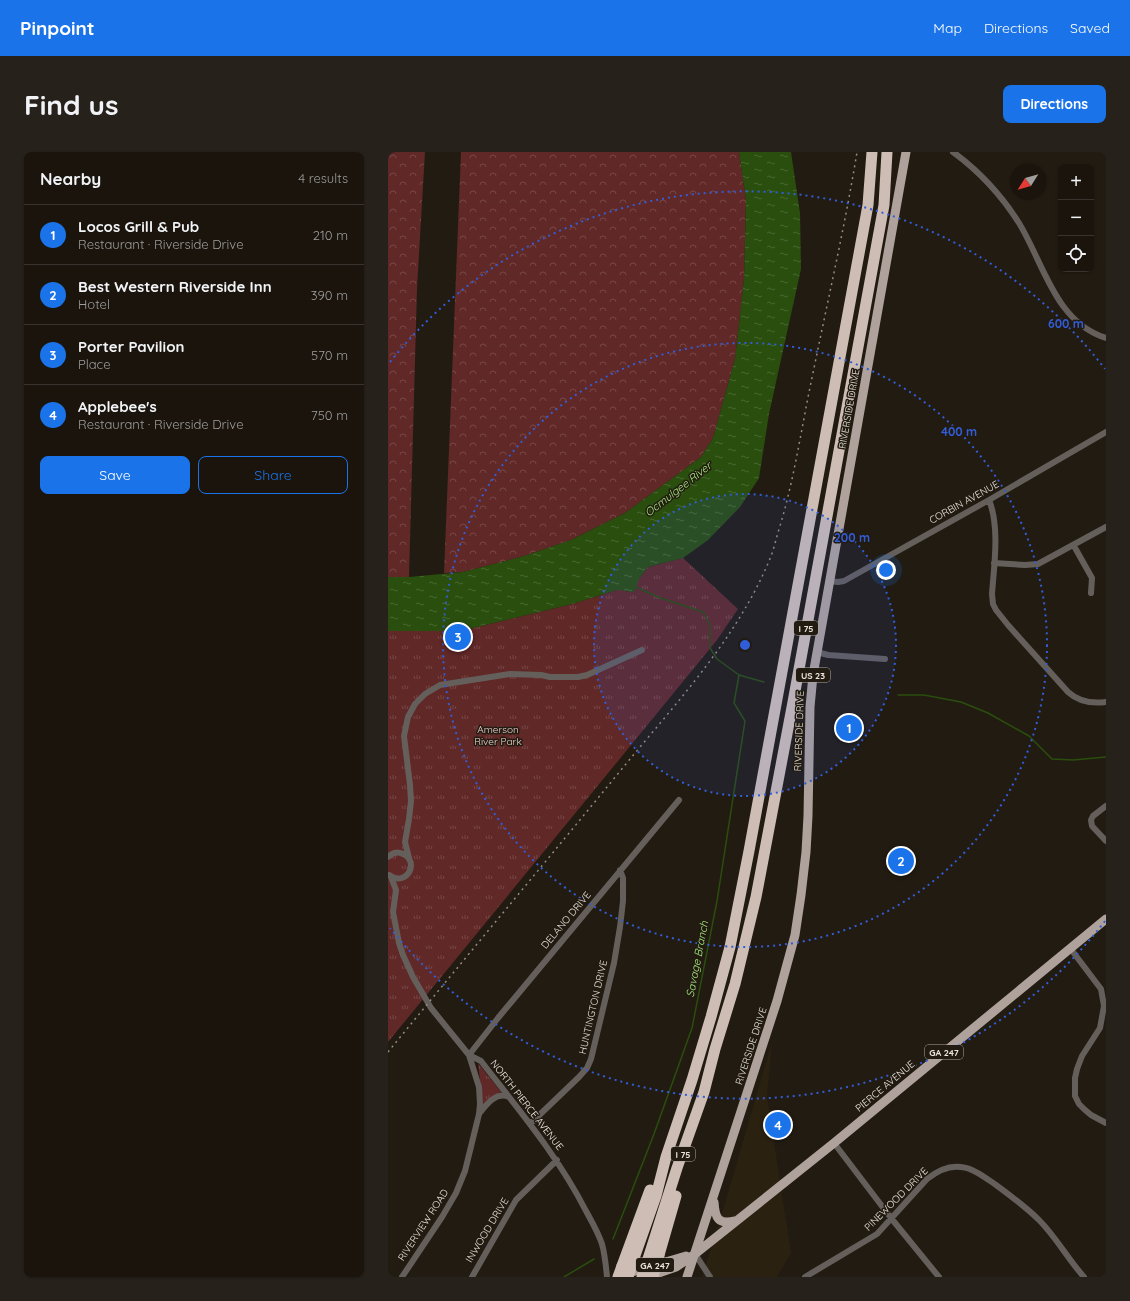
<!DOCTYPE html>
<html lang="en">
<head>
<meta charset="utf-8">
<style>
	:root { --surface:#1a140d; --page:#27211b; --text:#f1f3f6; --muted:#9f9e9d; --line:#38332e; --accent:#1a73e8 }
	body { margin:0; font-family:Quicksand,sans-serif; background:var(--page); color:var(--text) }
	.controls { position:absolute; right:12px; top:12px; display:grid; overflow:hidden; border-radius:8px; box-shadow:0 1px 3px #0004 }
	.controls button { width:36px; height:36px; display:grid; place-items:center; padding:0; border:0; border-bottom:1px solid var(--line); background:var(--surface); color:var(--text); font:20px sans-serif }
	.compass { position:absolute; left:622px; top:12px; width:36px; height:36px; border-radius:50%; background:var(--surface); box-shadow:0 1px 3px #0004; rotate:233deg }
	.you { position:absolute; left:498px; top:418px; width:14px; height:14px; margin:-10px; border:3px solid #fff; border-radius:50%; background:#1a73e8; box-shadow:0 0 0 6px #1a73e833 }
	.badge { display:grid; place-items:center; width:26px; height:26px; border-radius:50%; background:var(--accent); color:#fff; font-size:13px; font-weight:700 }
	.pin { position:absolute; translate:-50% -50%; border:2px solid #fff; box-shadow:0 1px 4px #0006 }
	.list { margin:0; padding:0; list-style:none }
	h2 { display:flex; justify-content:space-between; align-items:center; height:52px; margin:0; padding:0 16px; font-size:17px }
	h2 small { font-size:13px; font-weight:400; color:var(--muted) }
	.list li { display:grid; grid-template-columns:26px 1fr auto; gap:12px; align-items:center; box-sizing:border-box; height:60px; padding:0 16px; border-top:1px solid var(--line) }
	.list b { display:block; font-size:15px; white-space:nowrap }
	.list p { margin:0; font-size:13px; white-space:nowrap; color:var(--muted) }
	.list em { font-size:13px; font-style:normal; color:var(--muted) }
	.actions { display:flex; gap:8px; padding:12px 16px }
	.actions a { flex:1; padding:9px 0; border:1px solid var(--accent); border-radius:8px; text-align:center; font-size:14px; color:var(--accent) }
	.actions .main { background:var(--accent); color:#fff }
	.icon { flex:none; width:22px; height:22px; fill:none; stroke:currentColor; stroke-width:2; stroke-linecap:round; stroke-linejoin:round }
	.map { position:relative; flex:none; width:718px; height:1125px; overflow:hidden; border-radius:8px }
	header { display:flex; align-items:center; gap:24px; box-sizing:border-box; height:56px; padding:0 20px; background:var(--accent); color:#fff }
	header strong { font-size:19px }
	nav { display:flex; gap:22px; margin-inline-start:auto; font-size:14px }
	.intro { display:flex; align-items:center; justify-content:space-between; box-sizing:border-box; height:96px; padding:0 24px }
	h1 { margin:0; font-size:28px }
	.button { padding:10px 18px; border-radius:8px; background:var(--accent); color:#fff; font-size:14px; font-weight:700 }
	main { display:flex; gap:24px; padding:0 24px }
	aside { flex:1; background:var(--surface); border-radius:8px; box-shadow:0 1px 3px #0004 }
	.map>svg:first-child { display:block }
</style>
</head>
<body>
<header>
<strong>Pinpoint</strong>
<nav><a>Map</a><a>Directions</a><a>Saved</a></nav>
</header>
<div class="intro"><h1>Find us</h1><a class="button">Directions</a></div>
<main>
<aside>
<h2>Nearby<small>4 results</small></h2>
<ul class="list">
<li><span class="badge">1</span><div><b>Locos Grill &amp; Pub</b><p>Restaurant · Riverside Drive</p></div><em>210 m</em></li>
<li><span class="badge">2</span><div><b>Best Western Riverside Inn</b><p>Hotel</p></div><em>390 m</em></li>
<li><span class="badge">3</span><div><b>Porter Pavilion</b><p>Place</p></div><em>570 m</em></li>
<li><span class="badge">4</span><div><b>Applebee's</b><p>Restaurant · Riverside Drive</p></div><em>750 m</em></li>
</ul>
<div class="actions"><a class="main">Save</a><a>Share</a></div>
</aside>
<div class="map">
<svg width="718" height="1125" viewBox="0 0 718 1125">
	<defs>
		<pattern id="forest-crowns" width="20" height="18" patternUnits="userSpaceOnUse"><rect width="20" height="18" fill="#602827"/><path d="M2 6a3 3 0 1 1 6 0M12 15a3 3 0 1 1 6 0" fill="none" stroke="#774746"/></pattern>
		<pattern id="park-tufts" width="24" height="20" patternUnits="userSpaceOnUse"><rect width="24" height="20" fill="#602827"/><path d="M3 7l-1-3M5 7V3M7 7l1-3M15 17l-1-3M17 17v-4M19 17l1-3" fill="none" stroke="#774746"/></pattern>
		<pattern id="water-ripples" width="26" height="14" patternUnits="userSpaceOnUse"><rect width="26" height="14" fill="#294e0e"/><path d="M2 4q2-2 4 0t4 0M15 11q2-2 4 0t4 0" fill="none" stroke="#486831"/></pattern>
	</defs>
	<rect width="100%" height="100%" fill="#221b11"/>
	<path fill="#2b2111" d="M384,890L379,944L403,1101L389,1125H314L338,1048Z"/>
	<path fill="url(#forest-crowns)" d="M0,0H37L29,136L21,425H0Z
		M73,0H351L358,48L356,127L347,207L325,286L313,305L237,361L183,388L136,404L75,420L56,421Z"/>
	<path fill="url(#park-tufts)" d="M295,406L350,457L329,488L0,890V479H73L184,452L229,438H237L241,440L260,415Z
		M90,911L113,940L104,944L95,953Z"/>
	<path fill="url(#water-ripples)" d="M351,0H403L412,61L413,117L381,262L371,326L352,355L320,388L295,406L260,415L251,427L246,440C240,440 237,438 229,438L184,452L73,479H0V425H21L75,420L136,404L183,388L237,361L313,305L325,286L347,207L356,127L358,48Z"/>
	<g fill="none" stroke-linecap="round" stroke-linejoin="round">
		<path stroke="#294e0e" stroke-width="1.5" d="M248,435L270,445L315,460L322,473V496L329,507L351,523L376,530
			M510,543H536L573,550L600,561L641,584L664,607L685,608L718,605
			M225,1087L266,982L304,876L329,749L357,569L346,551L351,523
			M176,1125L206,1107"/>
		<path stroke="#655f5c" stroke-width="6" d="M565,0C591,19 614,44 631,71C656,112 667,170 718,186
			M601,348C612,375 606,414 604,442L605,452L608,458L620,473L680,540C691,550 703,552 718,550
			M686,394L704,426L703,441
			M606,411L637,413L650,412L718,375
			M441,429L450,430L456,429L601,348L718,280
			M429,500L440,503L497,507
			M718,654L705,664L703,668L704,674L718,689
			M0,705C4,701 9,699 15,702C32,709 19,736 1,723
			M21,706L17,690L21,667L23,649L22,633L16,584L20,565L27,552L37,542L52,533L122,522L153,523L162,525H190L199,523L254,498
			M3,725L8,738L5,760L11,791L15,803L25,825L43,856L81,903L93,909C130,957 170,1004 198,1059C204,1070 210,1080 214,1092C217,1103 218,1114 219,1125
			M682,796L713,837L716,854L712,876L694,904L689,917L687,926V944L691,952L696,957L703,963L718,971
			M81,903L110,866L291,648
			M91,962C98,953 108,939 121,945
			M142,972L191,925L199,916L203,907L226,811L232,775L235,749V726L232,718
			M446,991L503,1066L551,1125
			M307,1102L322,1125
			M14,1125L54,1065L68,1041L77,1019L91,962L92,952L91,935L81,903
			M84,1125L128,1048L169,1008
			M417,1125L489,1082L539,1027C549,1019 560,1013 573,1015C585,1016 598,1026 608,1033C623,1044 638,1055 651,1068C668,1085 680,1107 696,1125"/>
		<path stroke="#afa29c" stroke-width="9" d="M326,1050C327,1066 330,1073 347,1069
			M237,1122L298,1104
			M262,1124L288,1115L307,1102L446,991L718,767
			M299,1125L389,849L407,783L413,743L418,700L420,664L422,555L425,523L518,0"/>
		<path stroke="#cdbdb5" stroke-width="11" d="M271,1103L288,1044
			M260,1107L289,1016L316,940L327,897L347,832L368,745L405,550L496,53L499,0
			M244,1112L268,1044L278,1005L304,928L323,865L342,795L361,699L480,53L484,0
			M234,1114L262,1038"/>
		<path stroke="#938e85" stroke-width="1.5" stroke-dasharray="2 4" stroke-linecap="butt" d="M0,900C77,806 156,712 233,618C287,552 348,488 381,409C386,398 388,386 392,374C407,324 414,272 425,221C440,147 457,74 469,0"/>
		<path stroke="#cdbdb5" stroke-width="11" d="M230,1125L234,1114
			M240,1125L244,1112
			M254,1125L260,1107
			M265,1125L271,1103"/>
	</g>
	<circle cx="357" cy="493" r="151" fill="#325dd9" fill-opacity=".12"/>
	<g fill="none" stroke="#325dd9" stroke-width="2" stroke-dasharray="2 4">
		<circle cx="357" cy="493" r="151"/>
		<circle cx="357" cy="493" r="302"/>
		<path d="M717 769A454 454 0 0 1 2 776M2 210A454 454 0 0 1 717 217"/>
	</g>
	<g text-anchor="middle" dominant-baseline="central" stroke-width="3" stroke-linejoin="round" paint-order="stroke">
		<g fill="#221b11" stroke="#afa9a1" stroke-width="1">
			<rect x="406" y="469" width="24" height="14" rx="3"/>
			<rect x="408" y="516" width="34" height="14" rx="3"/>
			<rect x="537" y="893" width="38" height="14" rx="3"/>
			<rect x="283" y="995" width="24" height="14" rx="3"/>
			<rect x="248" y="1106" width="38" height="14" rx="3"/>
		</g>
		<g font-size="9" font-weight="bold" fill="#ebe6df">
			<text x="418" y="476">I 75</text>
			<text x="425" y="523">US 23</text>
			<text x="556" y="900">GA 247</text>
			<text x="295" y="1002">I 75</text>
			<text x="267" y="1113">GA 247</text>
		</g>
		<g font-size="10" fill="#ebe6df" stroke="#221b11">
			<text transform="translate(461 257) rotate(-80)">RIVERSIDE DRIVE</text>
			<text transform="translate(576 350) rotate(-29)">CORBIN AVENUE</text>
			<text transform="translate(411 579) rotate(-88)">RIVERSIDE DRIVE</text>
			<text transform="translate(178 768) rotate(-50)">DELANO DRIVE</text>
			<text transform="translate(205 855) rotate(-77)">HUNTINGTON DRIVE</text>
			<text transform="translate(363 894) rotate(-72)">RIVERSIDE DRIVE</text>
			<text transform="translate(497 934) rotate(-40)">PIERCE AVENUE</text>
			<text transform="translate(139 953) rotate(52)">NORTH PIERCE AVENUE</text>
			<text transform="translate(508 1047) rotate(-45)">PINEWOOD DRIVE</text>
			<text transform="translate(35 1073) rotate(-57)">RIVERVIEW ROAD</text>
			<text transform="translate(99 1078) rotate(-59)">INWOOD DRIVE</text>
		</g>
		<g font-size="10" fill="#eed2d0" stroke="#221b11">
			<text x="110" y="577">Amerson<tspan x="110" dy="12">River Park</tspan></text>
		</g>
		<g font-size="11" font-style="italic" fill="#a7ed81" stroke="#221b11">
			<text transform="translate(290 337) rotate(-38)">Ocmulgee River</text>
			<text transform="translate(309 807) rotate(-79)">Savage Branch</text>
		</g>
	</g>
	<circle cx="357" cy="493" r="6" fill="#325dd9" stroke="#221b11" stroke-width="2"/>
	<g font-size="12" text-anchor="middle" font-weight="bold" fill="#325dd9" stroke="#221b11" stroke-width="3" stroke-linejoin="round" paint-order="stroke">
		<text x="678" y="176">600 m</text>
		<text x="571" y="284">400 m</text>
		<text x="464" y="390">200 m</text>
	</g>
</svg>
<div class="controls">
<button>+</button>
<button>−</button>
<button><svg class="icon" aria-label="locate" viewBox="0 0 24 24"><circle cx="12" cy="12" r="6"/><path d="M12 2v4M12 18v4M2 12h4M18 12h4"/></svg></button>
</div>
<svg class="compass" viewBox="-18 -18 36 36"><path d="M0-13l5 13h-10z" fill="#e53935"/><path d="M0 13l5-13h-10z" fill="#9f9e9d"/></svg>
<div class="you"></div>
<div class="pin badge" style="left:461px;top:576px">1</div>
<div class="pin badge" style="left:513px;top:709px">2</div>
<div class="pin badge" style="left:70px;top:485px">3</div>
<div class="pin badge" style="left:390px;top:973px">4</div>
</div>
</main>
</body>
</html>
